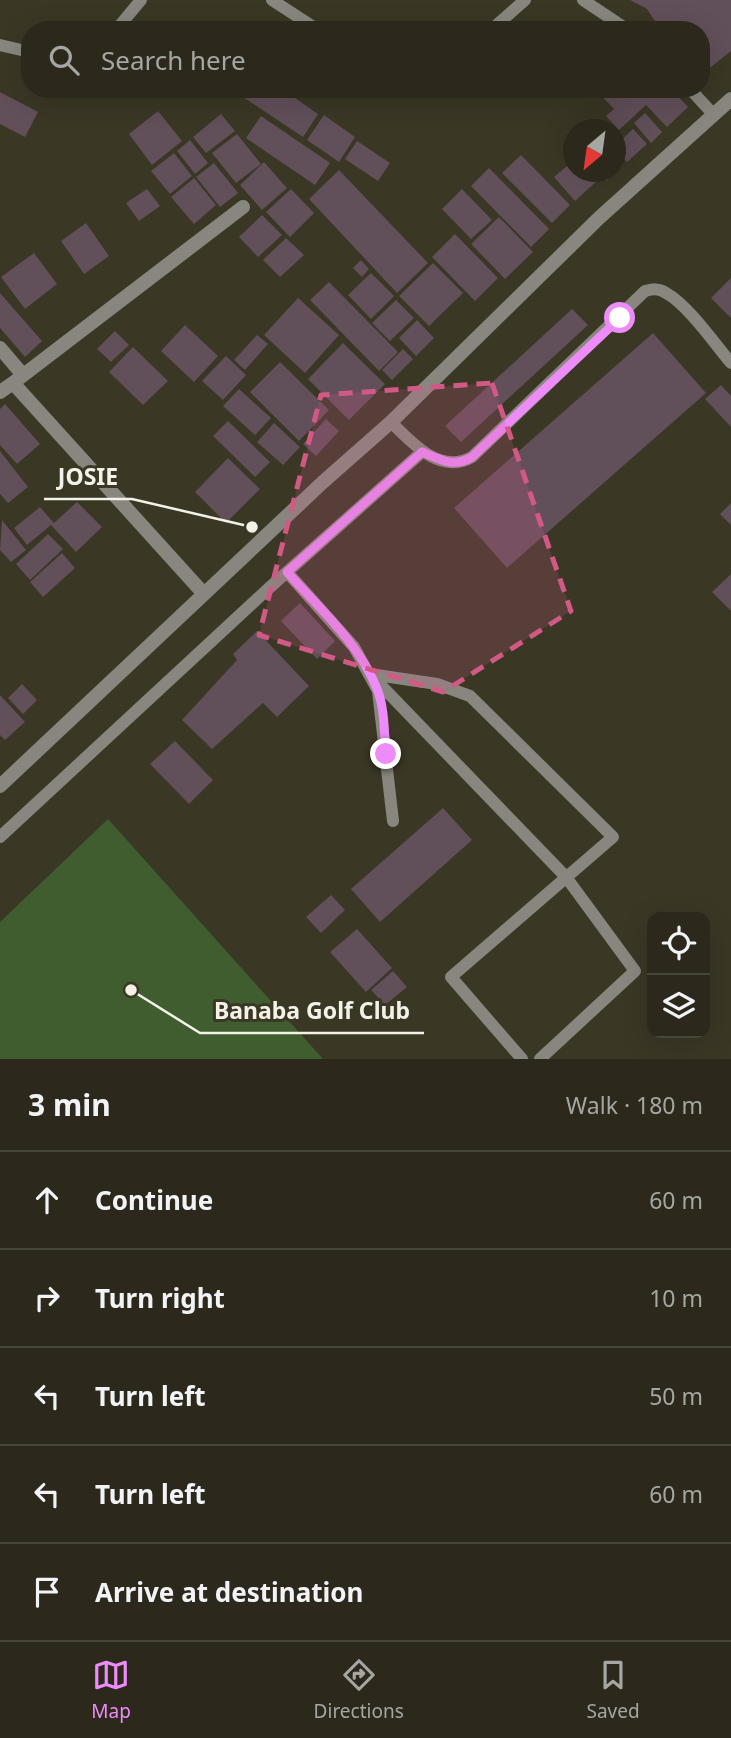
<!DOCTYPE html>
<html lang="en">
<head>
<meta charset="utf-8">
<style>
	:root { --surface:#2c291c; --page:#383529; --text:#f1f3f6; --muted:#a6a6a3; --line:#48453b; --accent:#ed8cf9 }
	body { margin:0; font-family:"Noto Sans",sans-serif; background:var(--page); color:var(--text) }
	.controls { position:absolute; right:21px; bottom:21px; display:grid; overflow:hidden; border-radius:14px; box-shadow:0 7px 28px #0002 }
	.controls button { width:63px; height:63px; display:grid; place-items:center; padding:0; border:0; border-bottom:2px solid var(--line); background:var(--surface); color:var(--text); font:35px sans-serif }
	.compass { position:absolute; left:563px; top:119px; width:63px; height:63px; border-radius:50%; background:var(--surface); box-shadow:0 7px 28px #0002; rotate:209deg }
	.stop { position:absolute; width:21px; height:21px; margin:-16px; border:5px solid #ed8cf9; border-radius:50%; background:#fff }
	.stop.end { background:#ed8cf9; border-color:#fff; box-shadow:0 2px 7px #0008 }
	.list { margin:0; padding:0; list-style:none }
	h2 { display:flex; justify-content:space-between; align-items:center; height:91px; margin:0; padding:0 28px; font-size:30px }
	h2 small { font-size:23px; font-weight:400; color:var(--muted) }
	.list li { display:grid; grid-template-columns:46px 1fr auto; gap:21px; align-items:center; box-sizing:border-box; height:98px; padding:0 28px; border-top:2px solid var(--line) }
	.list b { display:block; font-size:26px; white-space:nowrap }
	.list em { font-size:23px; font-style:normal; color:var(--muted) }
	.icon { flex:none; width:38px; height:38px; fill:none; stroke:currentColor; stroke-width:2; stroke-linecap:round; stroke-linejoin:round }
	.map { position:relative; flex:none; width:731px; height:1059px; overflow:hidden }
	.search { position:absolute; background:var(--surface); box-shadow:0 7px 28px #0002; left:21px; right:21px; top:21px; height:77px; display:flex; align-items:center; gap:18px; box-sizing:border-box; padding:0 24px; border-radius:28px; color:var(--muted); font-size:26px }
	.sheet { height:581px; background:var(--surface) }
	nav { display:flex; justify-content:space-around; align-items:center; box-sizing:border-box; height:98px; border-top:2px solid var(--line); background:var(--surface); font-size:19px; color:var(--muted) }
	nav a { display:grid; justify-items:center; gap:4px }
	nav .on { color:var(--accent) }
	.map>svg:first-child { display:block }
</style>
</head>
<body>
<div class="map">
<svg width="731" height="1059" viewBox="0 0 731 1059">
	<rect width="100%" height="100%" fill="#3a3725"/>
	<path fill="#3f5d2f" d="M108,819L323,1059H0V922Z"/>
	<path fill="#614f59" d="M630,0H731V51L701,75V30H661L647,9Z
		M231,89H282L318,114L303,137Z
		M595,89H671L688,107L667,127L646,105L619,130L606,116L614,109Z
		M0,92L38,112L25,137L0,124Z
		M158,111L182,141L152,165L129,134Z
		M645,113L662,132L651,143L634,123Z
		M221,114L235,131L206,153L193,137Z
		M324,115L355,137L339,162L307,140Z
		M261,116L330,163L315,185L246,138Z
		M633,129L647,144L627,162L616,149V145Z
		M237,134L261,164L236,183L212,153Z
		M190,140L208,163L195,174L177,151Z
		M357,141L390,163L378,181L345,159Z
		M174,153L192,176L170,194L151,171Z
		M521,155L570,205L552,223L502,173Z
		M616,158L623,165L606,181L597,172H616Z
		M574,160V172H592L599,179L575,201L554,177Z
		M264,162L287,188L262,210L240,185Z
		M214,163L238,193L220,207L196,177Z
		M489,168L549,229L531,247L471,186Z
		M339,170L428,263L397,293L309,199Z
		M194,178L216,205L194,224L171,197Z
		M147,189L160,206L139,221L126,203Z
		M291,189L314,213L290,237L266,212Z
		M462,189L492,220L471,239L442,209Z
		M262,215L282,235L258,257L239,237Z
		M499,217L533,252L505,279L471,244Z
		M86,223L109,256L84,274L61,241Z
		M455,234L498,278L475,301L432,257Z
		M286,238L304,255L280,277L263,260Z
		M34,253L57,284L25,309L1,277Z
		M361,260L369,269L362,277L353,268Z
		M433,263L463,293L429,326L399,296Z
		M371,273L394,296L371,319L348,295Z
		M731,278V318L711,298Z
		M329,282L398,352L379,371L310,300Z
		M0,293L42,341L25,357L0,328Z
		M298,298L339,335L305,373L264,335Z
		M396,300L414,318L390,341L372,323Z
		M572,309L588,325L461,442L445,426Z
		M417,320L434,338L416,356L399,338Z
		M185,325L218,356L194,382L161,351Z
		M115,331L129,345L111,362L97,349Z
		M653,333L706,393L507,568L454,508Z
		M257,335L268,344L245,370L234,360Z
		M343,343L385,384L349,420L308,379Z
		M133,347L168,381L143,405L109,372Z
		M403,349L413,359L392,380L382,370Z
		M226,356L246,375L223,400L202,381Z
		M280,362L329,410L299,441L250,392Z
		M721,385L731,396V427L705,399Z
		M239,389L271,418L255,435L223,406Z
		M5,404L40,444L17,464L0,445V409Z
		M326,419L339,431L316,456L303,444Z
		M228,421L270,462L255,477L213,436Z
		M274,423L300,447L283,465L257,442Z
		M0,451L28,487L8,503L0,494Z
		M228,458L260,489L226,523L195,492Z
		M77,502L102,527L76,552L51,525L27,545L14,528L40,507L54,523Z
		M731,503V525L720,514Z
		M2,520L26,550L11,562L0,550Z
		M48,534L63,549L30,580L16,564Z
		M62,553L75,568L43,597L30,582Z
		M731,574V611L712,592Z
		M300,603L335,641L317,659L281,621Z
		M257,631L309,686L277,717L263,703L212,749L182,720L237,660L233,654Z
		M22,684L37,700L23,714L8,698Z
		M0,695L25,722L5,740L0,735Z
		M175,741L213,780L189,804L150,764Z
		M443,808L472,840L380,922L351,889Z
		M331,895L345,910L321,933L306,917Z
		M357,929L392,968L366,992L330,952Z
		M393,971L407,987L385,1005L371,990Z"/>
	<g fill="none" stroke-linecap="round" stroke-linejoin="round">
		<path stroke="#88867e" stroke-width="12" d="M272,0L318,30
			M583,0L628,30
			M116,30L141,0
			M491,30L525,0
			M0,45L30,52
			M690,89L714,115
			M391,422C412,443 440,475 472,457L645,291C653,289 659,288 666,293C687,304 715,344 731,363
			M287,572L354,647L378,691L393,821
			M370,674L437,684L470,696L613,837L451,977L522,1059
			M370,674L566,877L635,971L540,1059
			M0,837L269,588L422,452"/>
		<path stroke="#88867e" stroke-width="14" d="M0,348L23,375
			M13,383L243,207
			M0,392L13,383L204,594
			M0,786L323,482L391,422L599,218L731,99"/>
	</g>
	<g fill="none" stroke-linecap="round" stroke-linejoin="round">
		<path stroke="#ed8cf9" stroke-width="9" d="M386,754C384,734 385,708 377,689C359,643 319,608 287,572L422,452C441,460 453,468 472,457L620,318"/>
	</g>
	<path fill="#d15985" fill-opacity="0.2" stroke="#d15985" stroke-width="5" stroke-dasharray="14 9" stroke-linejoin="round" d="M492,383L571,611L443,692L259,635L321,395Z"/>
	<path fill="none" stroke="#f4f2e8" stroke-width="2.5" d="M252 527L132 499H44M131 990L200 1033H424"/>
	<g fill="#f4f2e8" stroke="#3a3725" stroke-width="2.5">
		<circle cx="252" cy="527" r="7"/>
		<circle cx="131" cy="990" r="7"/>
	</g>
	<g font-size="23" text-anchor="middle" font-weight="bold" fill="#f4f2e8" stroke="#3a3725" stroke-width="6" stroke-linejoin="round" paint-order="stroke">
		<text x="88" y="485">JOSIE</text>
		<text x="312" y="1019">Banaba Golf Club</text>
	</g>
</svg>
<div class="controls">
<button><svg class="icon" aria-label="locate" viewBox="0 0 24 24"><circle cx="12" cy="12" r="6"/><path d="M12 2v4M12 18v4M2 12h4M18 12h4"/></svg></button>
<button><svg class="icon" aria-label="layers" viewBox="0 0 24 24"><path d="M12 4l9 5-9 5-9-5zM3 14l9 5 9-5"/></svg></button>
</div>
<svg class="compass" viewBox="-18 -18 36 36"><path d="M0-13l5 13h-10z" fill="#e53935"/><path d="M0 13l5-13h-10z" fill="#a6a6a3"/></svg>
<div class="stop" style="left:620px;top:318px"></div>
<div class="stop end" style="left:386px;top:754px"></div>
<div class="search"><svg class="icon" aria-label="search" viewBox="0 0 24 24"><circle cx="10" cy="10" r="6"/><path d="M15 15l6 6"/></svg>Search here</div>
</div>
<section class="sheet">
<h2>3 min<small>Walk · 180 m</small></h2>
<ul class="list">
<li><svg class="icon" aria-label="ahead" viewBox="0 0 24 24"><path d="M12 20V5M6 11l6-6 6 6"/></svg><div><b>Continue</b></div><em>60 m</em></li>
<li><svg class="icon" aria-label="right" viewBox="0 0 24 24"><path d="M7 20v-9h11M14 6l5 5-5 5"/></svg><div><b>Turn right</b></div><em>10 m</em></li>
<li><svg class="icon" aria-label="left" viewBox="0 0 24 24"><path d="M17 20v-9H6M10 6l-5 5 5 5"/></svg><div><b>Turn left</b></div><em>50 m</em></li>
<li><svg class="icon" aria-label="left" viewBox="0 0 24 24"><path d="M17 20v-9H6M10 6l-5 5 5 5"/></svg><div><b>Turn left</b></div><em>60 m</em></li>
<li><svg class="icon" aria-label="arrive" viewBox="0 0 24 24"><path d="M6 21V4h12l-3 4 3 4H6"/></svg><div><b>Arrive at destination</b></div></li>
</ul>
</section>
<nav>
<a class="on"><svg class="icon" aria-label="map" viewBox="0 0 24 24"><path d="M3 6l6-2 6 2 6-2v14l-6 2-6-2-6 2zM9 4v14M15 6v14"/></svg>Map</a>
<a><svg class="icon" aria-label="directions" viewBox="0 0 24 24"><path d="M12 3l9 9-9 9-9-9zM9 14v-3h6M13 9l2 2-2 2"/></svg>Directions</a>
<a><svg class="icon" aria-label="saved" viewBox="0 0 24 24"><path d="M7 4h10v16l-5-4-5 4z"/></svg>Saved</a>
</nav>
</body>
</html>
